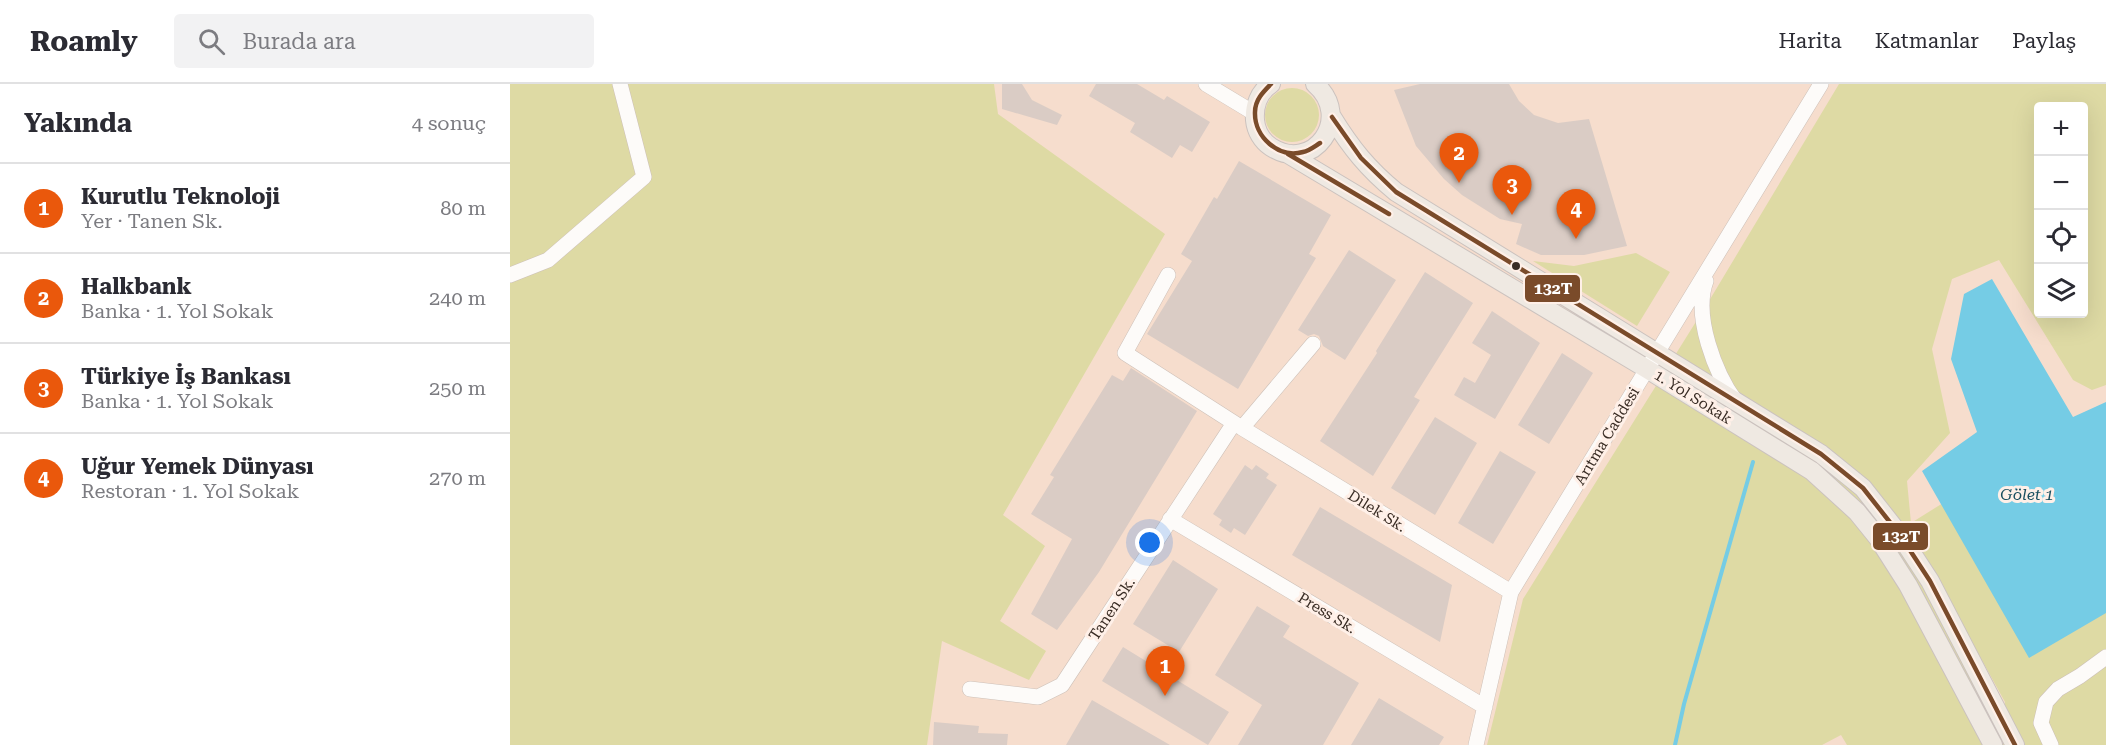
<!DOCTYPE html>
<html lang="tr">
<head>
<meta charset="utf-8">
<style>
	:root { --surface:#fff; --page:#f2f2f3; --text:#2b2b33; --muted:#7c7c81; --line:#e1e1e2; --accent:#ea580c }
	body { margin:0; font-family:"Roboto Serif",serif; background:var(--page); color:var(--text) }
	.controls { position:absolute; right:18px; top:18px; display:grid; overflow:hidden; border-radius:6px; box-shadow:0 6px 24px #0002 }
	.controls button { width:54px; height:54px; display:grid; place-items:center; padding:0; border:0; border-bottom:2px solid var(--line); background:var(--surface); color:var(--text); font:30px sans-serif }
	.you { position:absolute; left:640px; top:459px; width:21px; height:21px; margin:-15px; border:4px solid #fff; border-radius:50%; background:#1a73e8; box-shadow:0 0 0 9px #1a73e833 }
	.badge { display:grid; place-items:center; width:39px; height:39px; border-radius:50%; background:var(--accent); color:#fff; font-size:20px; font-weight:700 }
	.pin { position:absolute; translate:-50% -50px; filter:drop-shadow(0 2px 3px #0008) }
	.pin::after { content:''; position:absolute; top:32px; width:21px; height:18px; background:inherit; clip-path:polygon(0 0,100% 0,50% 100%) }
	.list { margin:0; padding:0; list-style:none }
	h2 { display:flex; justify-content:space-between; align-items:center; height:78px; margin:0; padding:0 24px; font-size:26px }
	h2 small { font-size:20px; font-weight:400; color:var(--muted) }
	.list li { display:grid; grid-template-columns:39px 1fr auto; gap:18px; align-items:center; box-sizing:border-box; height:90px; padding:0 24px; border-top:2px solid var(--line) }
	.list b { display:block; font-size:22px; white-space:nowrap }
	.list p { margin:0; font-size:20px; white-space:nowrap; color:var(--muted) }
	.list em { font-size:20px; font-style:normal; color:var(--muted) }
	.icon { flex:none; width:33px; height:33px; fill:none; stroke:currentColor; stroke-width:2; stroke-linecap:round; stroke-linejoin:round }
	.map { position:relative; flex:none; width:1596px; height:661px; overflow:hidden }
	header { display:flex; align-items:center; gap:36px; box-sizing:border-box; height:84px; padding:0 30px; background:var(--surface); border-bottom:2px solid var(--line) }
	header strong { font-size:28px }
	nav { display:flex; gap:33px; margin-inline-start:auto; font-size:21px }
	.search { width:420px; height:54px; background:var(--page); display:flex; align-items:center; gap:15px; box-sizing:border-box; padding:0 21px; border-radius:6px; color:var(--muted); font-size:22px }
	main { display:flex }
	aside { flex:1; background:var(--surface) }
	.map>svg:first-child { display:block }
</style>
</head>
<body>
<header>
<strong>Roamly</strong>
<div class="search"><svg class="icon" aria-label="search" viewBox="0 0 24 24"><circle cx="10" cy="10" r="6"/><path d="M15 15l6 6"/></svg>Burada ara</div>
<nav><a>Harita</a><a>Katmanlar</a><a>Paylaş</a></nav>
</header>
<main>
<aside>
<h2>Yakında<small>4 sonuç</small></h2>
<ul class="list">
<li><span class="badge">1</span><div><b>Kurutlu Teknoloji</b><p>Yer · Tanen Sk.</p></div><em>80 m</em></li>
<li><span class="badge">2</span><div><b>Halkbank</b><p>Banka · 1. Yol Sokak</p></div><em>240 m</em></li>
<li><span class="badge">3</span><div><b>Türkiye İş Bankası</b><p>Banka · 1. Yol Sokak</p></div><em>250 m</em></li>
<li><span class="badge">4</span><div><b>Uğur Yemek Dünyası</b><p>Restoran · 1. Yol Sokak</p></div><em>270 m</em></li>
</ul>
</aside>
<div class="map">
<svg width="1596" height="661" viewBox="0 0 1596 661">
	<rect width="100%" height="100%" fill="#f2e3da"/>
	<path fill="#f6ddcd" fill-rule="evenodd" d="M0,0H1596V661H0ZM1528,22H1574V230H1528Z"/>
	<path fill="#dedaa4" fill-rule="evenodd" d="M0,0H484L488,30L655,150L493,431L535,462L490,537L536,567L519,596L432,557L417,661H0Z
		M1329,0H1596V301L1582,306L1563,296L1489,176L1442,195L1422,265L1440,349L1397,397L1401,439L1449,409L1596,502V661H1337L1331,651L1312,661H977L1013,515L1202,212ZM1528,22H1574V230H1528ZM1443,524L1495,618L1494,624Z
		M755 31a27 27 0 1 1 54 0a27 27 0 1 1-54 0Z
		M1126,169L1160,188L1127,242L1023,177L1064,182Z"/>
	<path fill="#75cce5" d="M1482,195L1563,333L1596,318V529L1519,574L1412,387L1467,348L1441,275L1454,210Z"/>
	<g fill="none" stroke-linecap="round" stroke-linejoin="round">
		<path stroke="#75cce5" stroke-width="4" d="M1165,661L1174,620L1243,378"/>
	</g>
	<path fill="#daccc5" d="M492,0H512L522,16L552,31L547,41L492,25Z
		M586,0H627L654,16L657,12L700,38L682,68L670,61L662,74L620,48L625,39L579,12Z
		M910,0H999L1009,17L1024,31L1048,39L1079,35L1117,162L1074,171H1031L1006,160L1012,140L990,135L952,111L934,95L906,62L884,6Z
		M729,77L821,131L799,170L806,174L728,305L637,250L682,177L671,170L704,113L707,115Z
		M839,166L886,196L835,276L813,262L809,252L804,250L798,252L788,246Z
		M915,188L963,219L904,313L910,316L863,392L810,357L867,269L866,267Z
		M982,227L1030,259L985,335L944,311L954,293L965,299L981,271L962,259Z
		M1052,269L1083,289L1039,360L1008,341Z
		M621,284L687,327L589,488L547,546L521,530L562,455L521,430L544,393L540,391L602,291L613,297Z
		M925,333L967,359L925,431L881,404Z
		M990,367L1026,388L983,460L948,439Z
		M735,381L742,386L746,381L759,390L756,394L767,401L735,451L724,444L721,449L709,441L712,436L703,430Z
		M810,423L942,501L930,558L782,471Z
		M663,476L708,505L669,568L623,540Z
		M747,522L780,542L773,553L849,599L813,661H728L752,621L705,591Z
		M613,563L719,628L698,661L592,597Z
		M869,614L934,653L929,661H841Z
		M582,616L660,661H556Z
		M424,638L469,642L468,649L498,650L497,661H423Z"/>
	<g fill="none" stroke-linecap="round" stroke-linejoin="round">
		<defs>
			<path id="minor" d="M696,0L744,29
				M0,191L38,176L134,93L110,0
				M658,191L615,269L732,344L1001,508
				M1196,197C1183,232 1205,289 1226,318
				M732,344L803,260
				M660,435L975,623
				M460,605L528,613L552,601L724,339
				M966,661L1001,508L1311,0
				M1541,661L1531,639L1536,618L1548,605L1570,592L1596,573"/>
			<path id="major" d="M761,0C749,8 744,22 745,36C746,47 752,57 761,63C803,90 844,34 805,0
				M822,33C841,64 858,85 886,108L1311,370L1353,404L1390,451L1420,497L1505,661
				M778,70L1137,285L1302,387L1347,428L1368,454L1398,501L1483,661"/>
		</defs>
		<use href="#minor" stroke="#cdc0b8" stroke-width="16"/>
		<use href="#major" stroke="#cbc2be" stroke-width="20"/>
		<use href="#minor" stroke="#fdfbf9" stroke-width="15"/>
		<use href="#major" stroke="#efe9e2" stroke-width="18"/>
		<defs>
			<path id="bus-1" d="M761,0C753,8 745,16 745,28C744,53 769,75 793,68C799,67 805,62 810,59
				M822,33L851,74L886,108L1311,370L1353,404L1390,451L1420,497L1505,661
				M778,70L879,130"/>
		</defs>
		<use href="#bus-1" stroke="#fff0e8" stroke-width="9"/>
		<use href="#bus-1" stroke="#7a4b2a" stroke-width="4.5"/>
	</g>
	<circle fill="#392c24" stroke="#fff0e8" stroke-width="2" cx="1006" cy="182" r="5"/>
	<g text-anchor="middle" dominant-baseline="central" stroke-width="6" stroke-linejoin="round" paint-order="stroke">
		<g font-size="15" fill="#392c24" stroke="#fff0e8">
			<text transform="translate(1183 313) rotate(32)">1. Yol Sokak</text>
			<text transform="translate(1097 352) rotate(-59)">Arıtma Caddesi</text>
			<text transform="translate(867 427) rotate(32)">Dilek Sk.</text>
			<text transform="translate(602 525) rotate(-57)">Tanen Sk.</text>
			<text transform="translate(817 529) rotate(31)">Press Sk.</text>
		</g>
		<g font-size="16" font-style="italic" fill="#1a4f60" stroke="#fff0e8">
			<text x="1517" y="410">Gölet 1</text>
		</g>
	</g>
	<g stroke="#fff0e8" stroke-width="2">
		<rect x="1014" y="190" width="57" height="29" rx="6" fill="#7a4b2a"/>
		<rect x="1362" y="438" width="57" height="29" rx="6" fill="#7a4b2a"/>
	</g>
	<g font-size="16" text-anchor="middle" font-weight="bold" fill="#fff">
		<text x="1043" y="210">132T</text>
		<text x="1391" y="458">132T</text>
	</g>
</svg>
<div class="controls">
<button>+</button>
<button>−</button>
<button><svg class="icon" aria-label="locate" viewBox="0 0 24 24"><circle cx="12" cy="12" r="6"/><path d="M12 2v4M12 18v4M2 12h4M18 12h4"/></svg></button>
<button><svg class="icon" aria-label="layers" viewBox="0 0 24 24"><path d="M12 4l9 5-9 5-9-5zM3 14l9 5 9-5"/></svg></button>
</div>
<div class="you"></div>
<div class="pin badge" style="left:655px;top:612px">1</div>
<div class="pin badge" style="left:949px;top:99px">2</div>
<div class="pin badge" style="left:1002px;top:131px">3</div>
<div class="pin badge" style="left:1066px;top:155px">4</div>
</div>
</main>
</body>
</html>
